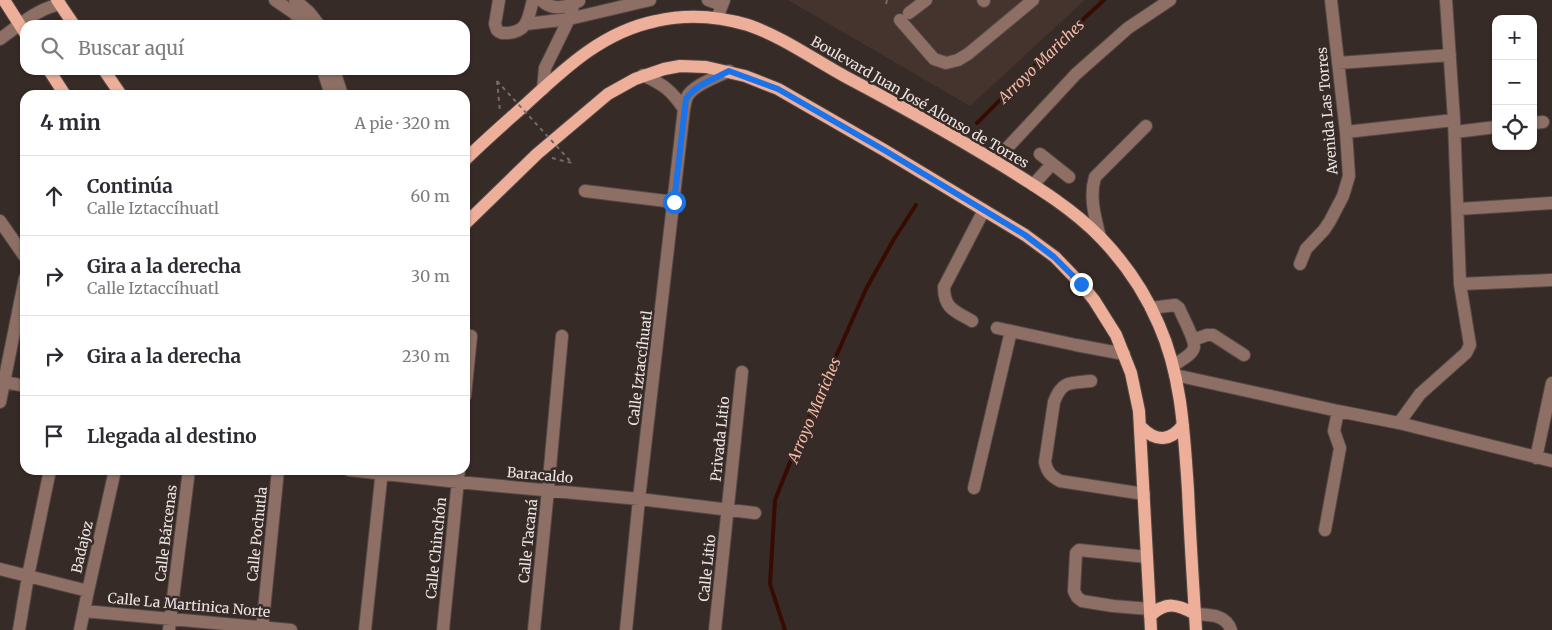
<!DOCTYPE html>
<html lang="es">
<head>
<meta charset="utf-8">
<style>
	:root { --surface:#fff; --page:#f7f7f7; --text:#2b2b33; --muted:#7c7c81; --line:#e1e1e2 }
	body { margin:0; font-family:Merriweather,serif; background:var(--page); color:var(--text) }
	.controls { position:absolute; right:15px; top:15px; display:grid; overflow:hidden; border-radius:10px; box-shadow:0 1px 4px #0004 }
	.controls button { width:45px; height:45px; display:grid; place-items:center; padding:0; border:0; border-bottom:1px solid var(--line); background:var(--surface); color:var(--text); font:25px sans-serif }
	.stop { position:absolute; width:15px; height:15px; margin:-11px; border:4px solid #1a73e8; border-radius:50%; background:#fff }
	.stop.end { background:#1a73e8; border-color:#fff; box-shadow:0 1px 5px #0008 }
	.list { margin:0; padding:0; list-style:none }
	h2 { display:flex; justify-content:space-between; align-items:center; height:65px; margin:0; padding:0 20px; font-size:21px }
	h2 small { font-size:16px; font-weight:400; color:var(--muted) }
	.list li { display:grid; grid-template-columns:32px 1fr auto; gap:15px; align-items:center; box-sizing:border-box; height:80px; padding:0 20px; border-top:1px solid var(--line) }
	.list b { display:block; font-size:19px; white-space:nowrap }
	.list p { margin:0; font-size:16px; white-space:nowrap; color:var(--muted) }
	.list em { font-size:16px; font-style:normal; color:var(--muted) }
	.icon { flex:none; width:28px; height:28px; fill:none; stroke:currentColor; stroke-width:2; stroke-linecap:round; stroke-linejoin:round }
	.map { position:relative; flex:none; width:1552px; height:630px; overflow:hidden }
	.search { position:absolute; background:var(--surface); box-shadow:0 1px 4px #0004; left:20px; top:20px; width:450px; height:55px; display:flex; align-items:center; gap:12px; box-sizing:border-box; padding:0 18px; border-radius:15px; color:var(--muted); font-size:19px }
	.panel { position:absolute; background:var(--surface); box-shadow:0 1px 4px #0004; left:20px; top:90px; width:450px; height:385px; border-radius:15px }
	.map>svg:first-child { display:block }
</style>
</head>
<body>
<div class="map">
<svg width="1552" height="630" viewBox="0 0 1552 630">
	<rect width="100%" height="100%" fill="#372b27"/>
	<path fill="#45332d" d="M788,0H1085L970,106Z"/>
	<g fill="none" stroke-linecap="round" stroke-linejoin="round">
		<path stroke="#380b00" stroke-width="4" d="M977,123L1054,46L1104,0
			M785,630L770,584L775,500L801,435L866,289L894,239L916,205"/>
		<defs>
			<path id="minor" d="M275,0L294,13L305,25
				M295,0L309,12L319,25
				M499,0L495,24L497,30C501,34 503,33 508,33C529,31 528,17 533,0
				M541,0C552,11 566,8 579,1
				M708,0L722,5
				M983,0L984,1
				M909,13L926,0
				M717,18L724,0
				M900,20L934,59L946,63L958,60L968,54L1033,0
				M526,24L569,19L650,0
				M0,39C20,25 35,10 60,4
				M1338,63L1450,55
				M323,70L331,95
				M334,70L342,95
				M643,75C664,85 671,90 684,109
				M543,89L545,68L569,19L575,0
				M1533,123L1543,122
				M1346,132L1454,120
				M1455,132L1496,127
				M1040,154L1069,177
				M995,161L1076,74L1128,28L1170,0
				M1033,185L1052,164
				M585,191L674,202
				M1458,209L1552,203
				M0,221L25,257
				M1100,237C1095,217 1089,197 1095,177L1146,126
				M1300,264L1306,249L1324,230L1330,221L1343,196L1349,176L1346,132L1331,0
				M1460,284L1552,280
				M1151,308L1175,305L1179,308C1182,316 1195,339 1194,347C1193,355 1179,361 1173,366
				M972,321C955,311 944,309 944,287L984,210
				M997,328L1076,345L1124,354
				M1193,340L1207,335H1213L1244,355
				M1175,375L1338,411L1399,423L1552,461
				M0,381L25,386
				M1091,381C1071,383 1062,380 1054,402L1045,462C1047,472 1051,476 1060,481L1144,494
				M465,396L471,336
				M0,402L25,278
				M1399,423L1420,394L1466,353L1470,345L1460,284L1454,120L1446,0
				M1536,458L1552,383
				M349,470L458,482L639,499L755,513
				M974,488L1011,331
				M1325,530L1340,448L1334,431L1338,411
				M1147,557L1079,550L1076,553L1074,591L1077,597L1082,601L1113,606L1150,609
				M0,569L88,591
				M84,611L291,630
				M1195,614C1209,615 1226,614 1231,630
				M19,630L28,576L50,470
				M80,630L88,591L115,470
				M169,630L189,470
				M262,630L278,470
				M365,630L382,470
				M443,630L459,470
				M534,630L548,490L562,336
				M626,630L639,499L684,109C685,105 685,101 687,97C693,85 717,77 729,71
				M715,630L742,372"/>
			<path id="major" d="M4,0L25,33
				M57,0L74,25
				M49,70L65,95
				M104,70L121,95
				M465,160C484,141 505,123 525,105C564,69 602,32 656,21C686,14 718,16 748,25C783,37 813,59 846,77C899,105 951,134 1003,166C1037,187 1073,209 1101,238C1126,264 1145,292 1159,325C1182,377 1184,434 1188,490C1190,537 1193,583 1196,630
				M465,224L537,154L608,94L635,79L664,69L680,66L706,67L745,76L778,89L884,150L1025,235L1055,257L1081,284L1094,300L1116,335L1131,373L1139,411L1151,630
				M1141,427C1156,442 1170,442 1183,425
				M1150,616C1166,601 1177,604 1195,614"/>
		</defs>
		<use href="#minor" stroke="#544945" stroke-width="14"/>
		<use href="#major" stroke="#544945" stroke-width="14"/>
		<path stroke="#756a67" stroke-width="2" stroke-dasharray="4 4" stroke-linecap="butt" d="M886,4L887,0
			M497,81L500,111
			M552,158L572,163"/>
		<use href="#minor" stroke="#8e6f65" stroke-width="12"/>
		<use href="#major" stroke="#eeaf9a" stroke-width="12"/>
		<path stroke="#756a67" stroke-width="2" stroke-dasharray="4 4" stroke-linecap="butt" d="M497,81L572,163"/>
	</g>
	<g fill="none" stroke-linecap="round" stroke-linejoin="round">
		<path stroke="#1a73e8" stroke-width="6" d="M674,202L686,99C695,85 714,79 729,71L778,89L884,150L1025,235L1054,257L1081,284"/>
	</g>
	<g text-anchor="middle" dominant-baseline="central" stroke-width="5" stroke-linejoin="round" paint-order="stroke">
		<g font-size="14" fill="#ece4e2" stroke="#372b27">
			<text transform="translate(920 102) rotate(30)">Boulevard Juan José Alonso de Torres</text>
			<text transform="translate(1327 111) rotate(-95)">Avenida Las Torres</text>
			<text transform="translate(640 368) rotate(-83)">Calle Iztaccíhuatl</text>
			<text transform="translate(720 439) rotate(-84)">Privada Litio</text>
			<text transform="translate(540 475) rotate(5)">Baracaldo</text>
			<text transform="translate(166 533) rotate(-83)">Calle Bárcenas</text>
			<text transform="translate(257 534) rotate(-84)">Calle Pochutla</text>
			<text transform="translate(528 541) rotate(-84)">Calle Tacaná</text>
			<text transform="translate(82 547) rotate(-77)">Badajoz</text>
			<text transform="translate(436 548) rotate(-84)">Calle Chinchón</text>
			<text transform="translate(707 568) rotate(-84)">Calle Litio</text>
			<text transform="translate(189 605) rotate(5)">Calle La Martinica Norte</text>
		</g>
		<g font-size="15" font-style="italic" fill="#f6baa7" stroke="#372b27">
			<text transform="translate(1041 61) rotate(-44)">Arroyo Mariches</text>
			<text transform="translate(814 410) rotate(-67)">Arroyo Mariches</text>
		</g>
	</g>
</svg>
<div class="controls">
<button>+</button>
<button>−</button>
<button><svg class="icon" aria-label="locate" viewBox="0 0 24 24"><circle cx="12" cy="12" r="6"/><path d="M12 2v4M12 18v4M2 12h4M18 12h4"/></svg></button>
</div>
<div class="stop" style="left:674px;top:202px"></div>
<div class="stop end" style="left:1081px;top:284px"></div>
<div class="search"><svg class="icon" aria-label="search" viewBox="0 0 24 24"><circle cx="10" cy="10" r="6"/><path d="M15 15l6 6"/></svg>Buscar aquí</div>
<section class="panel">
<h2>4 min<small>A pie · 320 m</small></h2>
<ul class="list">
<li><svg class="icon" aria-label="ahead" viewBox="0 0 24 24"><path d="M12 20V5M6 11l6-6 6 6"/></svg><div><b>Continúa</b><p>Calle Iztaccíhuatl</p></div><em>60 m</em></li>
<li><svg class="icon" aria-label="right" viewBox="0 0 24 24"><path d="M7 20v-9h11M14 6l5 5-5 5"/></svg><div><b>Gira a la derecha</b><p>Calle Iztaccíhuatl</p></div><em>30 m</em></li>
<li><svg class="icon" aria-label="right" viewBox="0 0 24 24"><path d="M7 20v-9h11M14 6l5 5-5 5"/></svg><div><b>Gira a la derecha</b></div><em>230 m</em></li>
<li><svg class="icon" aria-label="arrive" viewBox="0 0 24 24"><path d="M6 21V4h12l-3 4 3 4H6"/></svg><div><b>Llegada al destino</b></div></li>
</ul>
</section>
</div>
</body>
</html>
